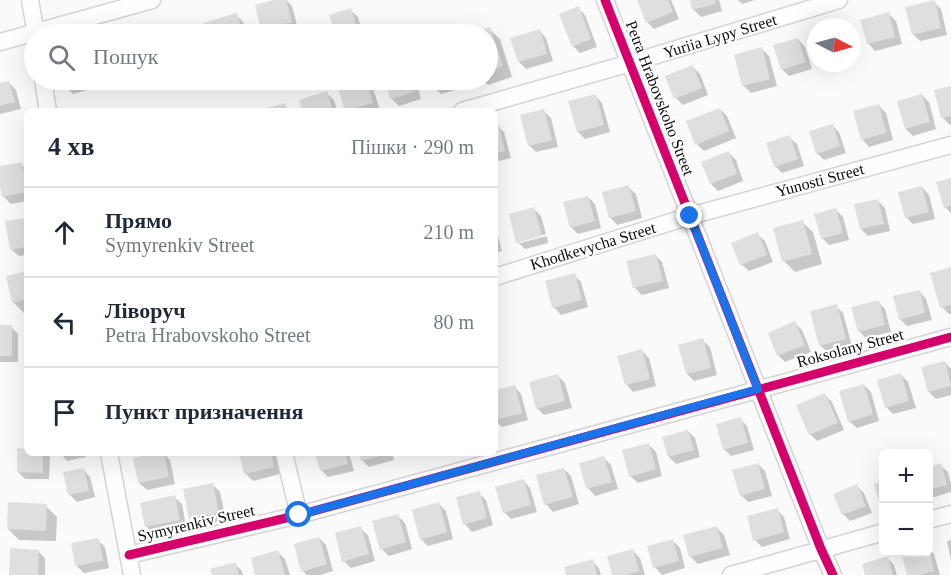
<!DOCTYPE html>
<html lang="uk">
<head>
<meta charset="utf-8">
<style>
	:root { --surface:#fff; --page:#f2f2f3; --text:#1f2937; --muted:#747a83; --line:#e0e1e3 }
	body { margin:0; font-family:"Times New Roman",serif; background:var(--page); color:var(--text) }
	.controls { position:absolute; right:18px; bottom:18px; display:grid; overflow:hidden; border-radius:9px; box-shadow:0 6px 24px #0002 }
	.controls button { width:54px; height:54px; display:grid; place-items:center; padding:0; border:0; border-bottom:2px solid var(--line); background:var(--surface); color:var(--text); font:30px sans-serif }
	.compass { position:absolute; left:807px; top:18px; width:54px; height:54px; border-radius:50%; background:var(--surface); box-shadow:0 6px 24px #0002; rotate:96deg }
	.stop { position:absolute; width:18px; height:18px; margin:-14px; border:4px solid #1a73e8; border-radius:50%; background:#fff }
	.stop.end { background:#1a73e8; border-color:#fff; box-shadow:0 2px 6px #0008 }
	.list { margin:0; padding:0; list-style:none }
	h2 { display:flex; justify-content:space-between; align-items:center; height:78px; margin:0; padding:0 24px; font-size:26px }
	h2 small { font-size:20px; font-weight:400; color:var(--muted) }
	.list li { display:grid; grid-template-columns:39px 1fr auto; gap:18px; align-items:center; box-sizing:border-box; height:90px; padding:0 24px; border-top:2px solid var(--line) }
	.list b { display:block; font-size:22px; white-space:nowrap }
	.list p { margin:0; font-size:20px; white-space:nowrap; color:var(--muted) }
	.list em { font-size:20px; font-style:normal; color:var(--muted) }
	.icon { flex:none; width:33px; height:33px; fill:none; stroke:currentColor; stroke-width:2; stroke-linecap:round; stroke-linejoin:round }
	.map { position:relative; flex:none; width:951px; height:575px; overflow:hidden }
	.search { position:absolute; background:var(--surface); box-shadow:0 6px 24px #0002; left:24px; top:24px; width:474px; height:66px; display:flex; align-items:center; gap:15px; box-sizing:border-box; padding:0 21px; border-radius:33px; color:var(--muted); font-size:22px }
	.panel { position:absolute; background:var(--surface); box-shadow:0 6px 24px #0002; left:24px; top:108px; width:474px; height:348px; border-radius:9px }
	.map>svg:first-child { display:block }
</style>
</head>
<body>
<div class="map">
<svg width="951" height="575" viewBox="0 0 951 575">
	<rect width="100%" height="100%" fill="#fbfafb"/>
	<path fill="#0003" d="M280,0H286L292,6L298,29L276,34H268L263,29Z
		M638,0H671L679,19L654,29L647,22Z
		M691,0H719L722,11L701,17L694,10Z
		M738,0H755L742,4Z
		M934,2L941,9L947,35L920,41L913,34Z
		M578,8L585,15L597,47L580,53L573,46Z
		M350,10L358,17L363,34H336Z
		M889,14L896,21L902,44L875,51L868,43Z
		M236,15L243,22L247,34H208L205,24Z
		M190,28L196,34H169Z
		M489,29L500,39L512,77L488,85L483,80H488V34H471Z
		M539,30L546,38L553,61L526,69L519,62Z
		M798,39L805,47L812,69L789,76L782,69Z
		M852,45L855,57L852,58Z
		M762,49L769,56L777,86L751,93L744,86L736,56Z
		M693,67L700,74L708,95L683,105L676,98Z
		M64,80H96L98,87L73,94L66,87Z
		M124,80H138L127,83Z
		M386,80H416L421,99L399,106L392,99Z
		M432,80H463L466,87L441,94L434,87Z
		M366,81L373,88L380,110L347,111L340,88Z
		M8,82L16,90L21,109L0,114V85Z
		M951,87V124L950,125L942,117Z
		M326,93L334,100L337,111H304Z
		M595,95L602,103L610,132L585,139L578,132Z
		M922,95L929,102L936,129L913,136L906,129Z
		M879,106L886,113L893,140L869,147L862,139Z
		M720,109L727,116L736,138L704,151L697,144Z
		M544,111L551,118L558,147L536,152L529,145Z
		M497,125L504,132L511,158L495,162V126Z
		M832,125L839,132L846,153L824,160L817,153Z
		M789,137L797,144L804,166L782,173L775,166Z
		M729,153L736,160L743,181L718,191L711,184Z
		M21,164L27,170V201L11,204L4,197L0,178V168Z
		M951,179V213L945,207Z
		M628,187L636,194L642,218L617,225L610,217Z
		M922,187L929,195L935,219L913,224L906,217Z
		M588,197L595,204L601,228L578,234L571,227Z
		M878,201L885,208L890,231L868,236L861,229Z
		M534,209L541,216L546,234L520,240V243L547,236L548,243L525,249L518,242Z
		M836,210L843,217L849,240L829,245L822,238Z
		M27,219V255L19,256L11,249Z
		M802,222L813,232L822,264L795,272L784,261Z
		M495,230L497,232L502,251L495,253Z
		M757,234L765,241L773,262L749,271L741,264Z
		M655,255L662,262L669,288L642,295L635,288L628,262Z
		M951,269V314H949L942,307Z
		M27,272V312L24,313L13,302Z
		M574,275L581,282L588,307L561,315L554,307Z
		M919,291L926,299L932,320L907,326L900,319Z
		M878,302L885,309L891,332L866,338L859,331Z
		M836,306L843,313L852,346L828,353L821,346L812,313Z
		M795,323L802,330L811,352L785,362L778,355Z
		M0,327H11L18,334V362H0Z
		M702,340L710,347L717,375L694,381L687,374Z
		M642,351L649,358L656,386L633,392L626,384Z
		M945,362L951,369V395L936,399L929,392Z
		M901,375L908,382L916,408L893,414L886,407Z
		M558,376L565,383L572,408L544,415L537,408Z
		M864,385L871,392L879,421L857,428L849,421Z
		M514,386L521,394L528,420L502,427L495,420V392Z
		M825,395L832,402L844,430L817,441L810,434Z
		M740,419L747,426L754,450L731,456L724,449Z
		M688,431L695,438L700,457L676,464L669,457L664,438Z
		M649,445L656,452L662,476L638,483L630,476Z
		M27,450V453H45L50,457L49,479H25L18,472Z
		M60,453H85L86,457L67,461Z
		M163,453L170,460L175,484L147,490L139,483Z
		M240,453H275L280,474L253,481L246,474Z
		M316,453H349L354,471L328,477L321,470Z
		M360,453H392L394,460L369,467L362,460Z
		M604,458L611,465L618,489L595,496L588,488Z
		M758,464L765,471L772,496L748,502L741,495Z
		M940,465L948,472L951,484V492L931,498L928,496V468Z
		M83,469L90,477L95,497L77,502L69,494Z
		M564,469L571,476L579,504L553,512L546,504Z
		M523,480L530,488L537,512L511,519L504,512Z
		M212,484L220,492L226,520L197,526L190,519Z
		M857,486L864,493L872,513L850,521L843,514Z
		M479,493L486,500L493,525L472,532L465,524Z
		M174,497L182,504L186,526L153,533L146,526Z
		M439,504L446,511L453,539L428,546L421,539Z
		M46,506L57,517L56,541L19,540L8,529Z
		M777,510L784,517L790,539L762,547L755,540Z
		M398,516L405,523L412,549L389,556L382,549Z
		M360,528L368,535L375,561L351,568L344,561Z
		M717,528L724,535L730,555L698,564L691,557L685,536Z
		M319,538L326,545L333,571L320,575H307L303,571Z
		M98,540L105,547L109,568L84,573L77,566Z
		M951,540V560L947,541Z
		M673,541L680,548L685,568L662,575L655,567Z
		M928,548L934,554L940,575H909L928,552Z
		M38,551L45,558V575H11Z
		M633,551L640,558L645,575H613Z
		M278,552L285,559L290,575H257Z
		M887,558L894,565L897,575H866Z
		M592,561L599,568L601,575H568Z
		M235,564L242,571L243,575H214Z"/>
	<path fill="#e0dfe0" d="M274,0H286L292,22L261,30L255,5Z
		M637,0H668L673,12L646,23Z
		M690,0H715L716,4L692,10Z
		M935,0L941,28L912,35L905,7Z
		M579,6L591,39L572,47L559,14Z
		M351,8L357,28L335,34L329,15Z
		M889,12L895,37L867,44L860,20Z
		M237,13L243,34H206L203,23Z
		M191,27L193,34H166Z
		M490,27L503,66L488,71V34H468Z
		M540,29L547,54L518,62L510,38Z
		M798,38L806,62L781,70L773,45Z
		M762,47L770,79L742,86L734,55Z
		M693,65L702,88L674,99L665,76Z
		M63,80H91L65,87Z
		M366,80L373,103L345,111L338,88Z
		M385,80H412L415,92L390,99Z
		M430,80H458L433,88Z
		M9,81L15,102L0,106V83Z
		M951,86V116L941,118L934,90Z
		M327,91L333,111H302L299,100Z
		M596,94L604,125L577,132L568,101Z
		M922,94L930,122L905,129L897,101Z
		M285,103L288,111H261V110Z
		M879,104L886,133L861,140L853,111Z
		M720,108L729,131L695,145L686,121Z
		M544,109L552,140L528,146L520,115Z
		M498,123L505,151L495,153V124Z
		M833,124L840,146L816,154L809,131Z
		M790,135L798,159L774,167L766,143Z
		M729,151L737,174L710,184L701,162Z
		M22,162L27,192L2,197L0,186V166Z
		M951,178V205L944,208L936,182Z
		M629,185L636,211L609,218L602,192Z
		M922,186L929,212L905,218L898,192Z
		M588,196L595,221L570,228L563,202Z
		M878,199L884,224L860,229L854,204Z
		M534,207L542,236L516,243L509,214Z
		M836,208L843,233L821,239L814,214Z
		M27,218V247L10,250L5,221Z
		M803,220L812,254L782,262L773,228Z
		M758,232L767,255L740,265L731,243Z
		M656,254L663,281L633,288L626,261Z
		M951,267V305L940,308L930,273Z
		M27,271V299L12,303L6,276Z
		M575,273L582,300L552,308L545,281Z
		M920,290L925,313L899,320L893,296Z
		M879,300L885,325L858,332L851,307Z
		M837,304L846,339L819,346L810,311Z
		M795,321L805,345L777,356L768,333Z
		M0,325H12V356H0Z
		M703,338L711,368L686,374L678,345Z
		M642,349L650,379L625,385L617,356Z
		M945,361L951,386L928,392L921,367Z
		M901,373L909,401L885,408L877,380Z
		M558,374L565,401L536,409L529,382Z
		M864,384L873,414L848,422L839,391Z
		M515,385L522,413L495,420V390Z
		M825,393L838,423L809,435L796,405Z
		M741,417L748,443L723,450L716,424Z
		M688,430L694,450L668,457L662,437Z
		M649,443L656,469L629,477L622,450Z
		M17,448L27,449V453H43V473L17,472Z
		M156,453H164L169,477L138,483L133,458Z
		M239,453H271L274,467L244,474Z
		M315,453H345L348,464L320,471Z
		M359,453H386L387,454L361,461Z
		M604,456L612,482L586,489L579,463Z
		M758,463L765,489L740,496L732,470Z
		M941,463L947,485L928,490V467Z
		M84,468L89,491L68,495L63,472Z
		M564,468L573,497L544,505L536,475Z
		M524,479L531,505L503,513L495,487Z
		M884,481V504L880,505L874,484Z
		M213,483L219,513L189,519L183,489Z
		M857,484L866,506L842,515L833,494Z
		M480,491L487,518L463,525L456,497Z
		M175,495L180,520L145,527L140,503Z
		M8,502L47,504L46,531L7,529Z
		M439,502L447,532L420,540L412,510Z
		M778,508L784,532L753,541L747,516Z
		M398,514L406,542L380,550L372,521Z
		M361,526L369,554L342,562L335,533Z
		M717,526L723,548L689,557L683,535Z
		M319,537L327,564L301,572L294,544Z
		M99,538L103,561L75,566L71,543Z
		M673,539L679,561L653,568L647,546Z
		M10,548L39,550L38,575H9Z
		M633,549L639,571L626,575H612L607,556Z
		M278,550L285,575H255L251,558Z
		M901,552H930L934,571L918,575H907Z
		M888,556L893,575H865L862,564Z
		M593,559L597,575H566L564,567Z
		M236,562L239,575H212L210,569Z"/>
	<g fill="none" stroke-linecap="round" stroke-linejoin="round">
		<defs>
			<path id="minor" d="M30,0L36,34
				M605,0L821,549L833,575
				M0,42L152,0
				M43,80L48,111
				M462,111L630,63L839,0
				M495,277L690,216L951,145
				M109,453L132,575
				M284,453L299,515
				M928,520L951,514
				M129,555L299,515L951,337
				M731,575L884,532"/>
		</defs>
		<use href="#minor" stroke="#d5d4d5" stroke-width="19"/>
		<use href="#minor" stroke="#fefefe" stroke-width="16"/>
		<defs>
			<path id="cycleway" d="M605,0L821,549L833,575
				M129,555L299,515L951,337"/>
		</defs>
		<use href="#cycleway" stroke="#fff" stroke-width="13"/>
		<use href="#cycleway" stroke="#d6006c" stroke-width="9"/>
	</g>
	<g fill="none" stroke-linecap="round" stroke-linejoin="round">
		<path stroke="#1a73e8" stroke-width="8" d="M299,515L758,389L690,216"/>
	</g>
	<g text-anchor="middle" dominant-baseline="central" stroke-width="4.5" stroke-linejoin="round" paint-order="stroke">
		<g font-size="16" fill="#0d0c0d" stroke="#fff">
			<text transform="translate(720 36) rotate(-17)">Yuriia Lypy Street</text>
			<text transform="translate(660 98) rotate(69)">Petra Hrabovskoho Street</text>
			<text transform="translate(820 180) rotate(-15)">Yunosti Street</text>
			<text transform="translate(593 246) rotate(-17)">Khodkevycha Street</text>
			<text transform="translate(850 348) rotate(-15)">Roksolany Street</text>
			<text transform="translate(196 523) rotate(-13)">Symyrenkiv Street</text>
		</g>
	</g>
</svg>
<div class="controls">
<button>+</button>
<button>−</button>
</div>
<svg class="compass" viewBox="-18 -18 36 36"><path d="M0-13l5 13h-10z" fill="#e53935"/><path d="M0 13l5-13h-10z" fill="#747a83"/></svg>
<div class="stop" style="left:299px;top:515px"></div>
<div class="stop end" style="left:690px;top:216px"></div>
<div class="search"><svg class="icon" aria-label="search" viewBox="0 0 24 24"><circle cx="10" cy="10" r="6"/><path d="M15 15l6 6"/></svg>Пошук</div>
<section class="panel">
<h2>4 хв<small>Пішки · 290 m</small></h2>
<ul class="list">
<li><svg class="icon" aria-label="ahead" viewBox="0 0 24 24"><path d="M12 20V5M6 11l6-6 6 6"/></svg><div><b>Прямо</b><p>Symyrenkiv Street</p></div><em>210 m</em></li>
<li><svg class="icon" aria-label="left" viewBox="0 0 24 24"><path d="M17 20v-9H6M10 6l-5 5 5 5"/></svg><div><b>Ліворуч</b><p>Petra Hrabovskoho Street</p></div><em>80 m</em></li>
<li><svg class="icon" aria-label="arrive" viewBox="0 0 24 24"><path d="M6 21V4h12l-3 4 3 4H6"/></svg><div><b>Пункт призначення</b></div></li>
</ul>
</section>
</div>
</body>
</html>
